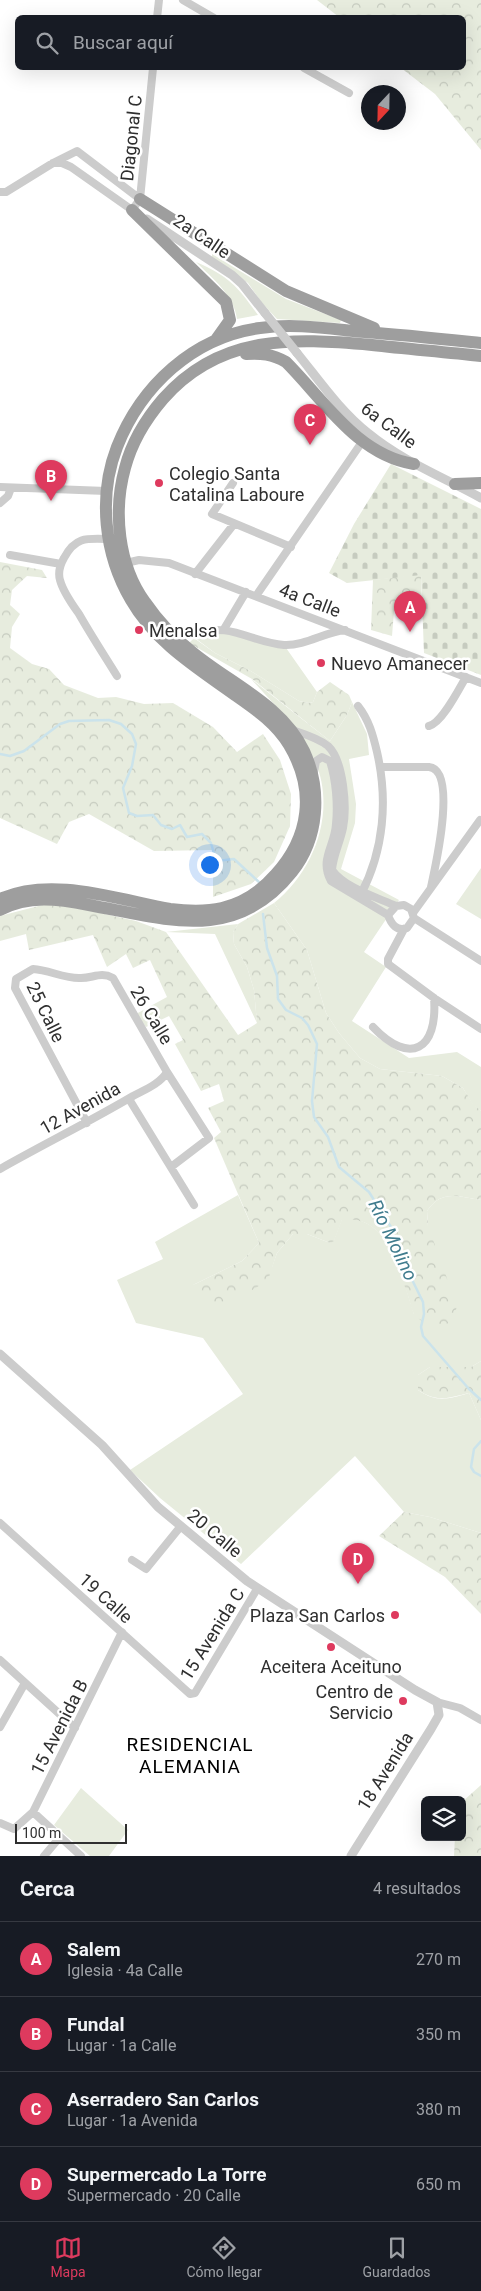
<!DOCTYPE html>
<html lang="es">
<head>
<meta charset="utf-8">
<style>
	:root { --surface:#171b24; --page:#242831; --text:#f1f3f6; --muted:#9ea1a6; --line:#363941; --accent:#de3a5e }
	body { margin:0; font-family:Roboto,sans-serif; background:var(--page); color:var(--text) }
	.controls { position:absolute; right:15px; bottom:15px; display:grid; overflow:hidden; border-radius:8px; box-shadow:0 5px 20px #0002 }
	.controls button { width:45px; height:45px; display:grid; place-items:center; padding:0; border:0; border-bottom:1px solid var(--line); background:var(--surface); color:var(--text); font:25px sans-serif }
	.compass { position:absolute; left:361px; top:85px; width:45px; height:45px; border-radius:50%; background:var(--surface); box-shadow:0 5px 20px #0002; rotate:202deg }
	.scale { position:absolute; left:15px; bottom:12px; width:112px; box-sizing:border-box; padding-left:5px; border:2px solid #2f2f2f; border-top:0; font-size:14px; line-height:18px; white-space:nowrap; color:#2f2f2f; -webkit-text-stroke:4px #fff; paint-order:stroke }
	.you { position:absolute; left:209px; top:864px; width:18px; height:18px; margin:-12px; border:4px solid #fff; border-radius:50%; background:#1a73e8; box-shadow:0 0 0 8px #1a73e833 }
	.badge { display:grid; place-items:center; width:32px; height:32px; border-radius:50%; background:var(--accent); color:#fff; font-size:16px; font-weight:700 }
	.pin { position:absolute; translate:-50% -41px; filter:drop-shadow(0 1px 2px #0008) }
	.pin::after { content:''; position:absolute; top:26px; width:18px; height:15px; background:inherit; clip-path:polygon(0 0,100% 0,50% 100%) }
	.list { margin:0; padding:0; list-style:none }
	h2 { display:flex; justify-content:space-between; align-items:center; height:65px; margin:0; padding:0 20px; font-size:21px }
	h2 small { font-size:16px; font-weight:400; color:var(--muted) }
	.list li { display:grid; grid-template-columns:32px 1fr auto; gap:15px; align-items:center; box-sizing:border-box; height:75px; padding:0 20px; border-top:1px solid var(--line) }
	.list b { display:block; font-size:19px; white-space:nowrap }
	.list p { margin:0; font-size:16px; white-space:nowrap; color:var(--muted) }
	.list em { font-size:16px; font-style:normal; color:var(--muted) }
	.icon { flex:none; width:28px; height:28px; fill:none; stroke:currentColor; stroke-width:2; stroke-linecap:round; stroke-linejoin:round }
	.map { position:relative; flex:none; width:481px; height:1856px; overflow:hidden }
	.search { position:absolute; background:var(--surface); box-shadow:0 5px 20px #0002; left:15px; right:15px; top:15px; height:55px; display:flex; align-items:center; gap:12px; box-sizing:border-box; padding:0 18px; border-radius:8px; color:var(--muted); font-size:19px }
	.sheet { height:365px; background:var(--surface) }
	nav { display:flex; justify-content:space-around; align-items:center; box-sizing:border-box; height:70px; border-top:1px solid var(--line); background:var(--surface); font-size:14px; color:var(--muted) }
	nav a { display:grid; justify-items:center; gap:2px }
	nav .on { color:var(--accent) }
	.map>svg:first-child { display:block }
</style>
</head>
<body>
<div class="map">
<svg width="481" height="1856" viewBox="0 0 481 1856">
	<defs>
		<pattern id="forest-crowns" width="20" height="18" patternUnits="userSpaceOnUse" patternTransform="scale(1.25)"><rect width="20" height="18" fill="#e7ecde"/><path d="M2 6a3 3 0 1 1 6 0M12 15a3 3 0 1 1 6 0" fill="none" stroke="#c6cbbf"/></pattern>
		<pattern id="cemetery-stones" width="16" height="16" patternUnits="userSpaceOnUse" patternTransform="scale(1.25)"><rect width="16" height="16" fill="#e7ecde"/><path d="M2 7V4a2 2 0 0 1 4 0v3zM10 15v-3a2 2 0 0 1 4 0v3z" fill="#c6cbbf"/></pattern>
	</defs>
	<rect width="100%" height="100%" fill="#fff"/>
	<path fill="#e7ecde" d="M212,254L286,299L341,320L340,323L277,319L262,303L248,283L212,257Z
		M196,262C229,276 238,287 258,315L237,319C234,295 212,278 196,262Z
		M201,632H223L284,645L317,692L313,702L309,703L299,701L249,670L215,653L195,638Z
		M251,679L330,741L347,715L352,702L367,734L369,755L349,759L356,804L355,823L341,869L399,900L364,952L386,967L352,1021L409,1058L457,1052L481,1067V1111L473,1105L463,1088L442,1076L380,1069L360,1058L339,1033L326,1013L307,950L274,903C317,869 339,804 311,753C295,725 273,703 251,679Z
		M481,868V919L456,904Z
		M238,924L233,932L234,944L247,967L254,990L257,1023L215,934L166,932Z
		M238,1195L259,1243L242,1261L193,1285L272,1267L277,1253L293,1234H307L330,1243L334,1240L342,1219C391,1214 402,1279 414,1314L428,1226L427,1211C442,1189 458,1197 481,1200V1361L471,1367H430L418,1375V1390C437,1403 448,1399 469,1393L481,1420V1533L430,1517L404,1512L355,1456L241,1564L160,1498L130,1470L243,1394L203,1338L136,1323L117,1280L163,1259L155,1242Z
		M81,1788L128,1830L109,1856H90L54,1825Z"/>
	<path fill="url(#forest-crowns)" d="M317,0H481V150L435,94L401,68H464V18L339,17Z
		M0,562L42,570L47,578L27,576L12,590L10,605L20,614L12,627L10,648L32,664L49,669L64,685L98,698L116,697L144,704L173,703L213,727L237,752L263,734L280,760L291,794L290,826L274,862L251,884L213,897V850L154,851L89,814L69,822L57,844L0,818Z
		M421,574L422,612L394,611L392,636L371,630L373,580Z
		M194,638L215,653L249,670L299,701L309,703L313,702L317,692L330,682L349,695L352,702L347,715L330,741L252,679L189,643Z
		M274,903L307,950L326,1013L339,1033L360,1058L380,1069L442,1076L463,1088L473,1104L481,1111V1200C458,1197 442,1189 427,1211L428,1226L457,1306L454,1317L447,1324H426C422,1321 417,1318 414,1314C411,1309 410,1301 408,1296C397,1264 385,1214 342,1220L334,1241L330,1243L307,1234H293L277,1253L268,1280L243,1296L214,1306L193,1285L242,1261L259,1243L214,1138L221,1132L208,1108L224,1101L219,1084L201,1091L175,1044L183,1040L169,1016L146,1027L136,1014L167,997L150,960L133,968L126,954L107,967L93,935L29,950L26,934L0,941V916L46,904L69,906L136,921L166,932L238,1035L257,1023L254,990L247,967L234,944L233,932L238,924Z
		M481,1361V1420L469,1393C448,1398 438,1403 418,1390V1375L430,1367H471Z
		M404,1512L430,1517L481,1533V1614L445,1577L379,1536Z
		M481,1785V1856H454L455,1837H462V1802Z"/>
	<path fill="url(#cemetery-stones)" d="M391,464L481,509V675L424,653L421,575L347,583L329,573L354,524Z"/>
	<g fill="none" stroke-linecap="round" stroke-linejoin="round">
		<path stroke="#cbe3eb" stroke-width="2.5" d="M0,754L10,756L24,751L60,724L69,721L109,720L121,724L132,734L136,744L132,766L123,788L129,813L137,816L153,815L161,825L172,829L180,825L187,837L202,834L211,843L216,861L234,859L260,883
			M263,914L267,948L277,976L278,999L286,1010L302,1018L308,1025L317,1044L312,1101L314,1117L328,1137L339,1167L369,1192L391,1227L394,1243L423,1302L424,1314L421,1327L423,1336L469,1389L481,1400
			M481,1441L474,1449L471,1467L474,1472L481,1476"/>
		<path stroke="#ccc" stroke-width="8" d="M183,0L214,18
			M157,18L159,0
			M304,68L349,93
			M53,163H62L71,167L132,210L140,199L153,68
			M0,192H6L53,163L77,151L140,199
			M233,483L212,514L291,547
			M0,487L106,491
			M0,503L8,496L11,488
			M108,539C86,538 75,537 64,558C60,565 58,573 60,580C63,592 72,604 79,614C91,635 104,655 117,676
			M10,555L61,564
			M126,563L139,560L169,563L481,683
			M195,574L234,524
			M256,596L362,442
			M224,629L246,592
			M197,634C228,621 253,643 284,645C305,646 325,632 345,630
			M358,706C369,720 373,735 377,752C388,800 384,850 361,894
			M429,726C442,723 459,689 466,677
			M292,730C304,734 318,738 328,746C344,761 347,808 343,828C340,843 333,855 332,870C345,888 376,897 396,906
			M381,767H429C458,770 435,868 431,887
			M314,772L316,761L322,757L330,761C336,780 338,805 336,824C335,846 319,859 331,881L388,915C391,924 397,932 407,928L414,918L411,909L404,905L396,906L388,915
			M413,913L480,820
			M414,918L481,961
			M404,929L388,959V964L434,998L481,1029
			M373,1027C410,1066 438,1050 434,998
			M167,1072L209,1138L171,1167
			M129,1099L194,1205
			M0,1169C44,1144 89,1122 133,1096C144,1090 160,1084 167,1072L113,978C100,971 92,979 79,978C63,978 49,970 33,969L16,979L15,988L87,1123
			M0,1523L190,1694L195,1693L257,1589
			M132,1560L146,1569L181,1526
			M0,1660L75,1728
			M437,1702L460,1708L481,1720
			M0,1727L25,1683
			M33,1812L81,1856
			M0,1823L14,1829L33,1812L122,1632
			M44,1856L60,1837"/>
		<path stroke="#ccc" stroke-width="9" d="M147,219L232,275L242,284L265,313
			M297,353C319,380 340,411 368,433C402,461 443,477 481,498
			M0,1354L102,1445L158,1507L247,1581L415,1690L437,1702L439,1715L431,1729L351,1856"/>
		<path stroke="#9e9e9e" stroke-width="12" d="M140,199L286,291L374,328
			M132,210L226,302L230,320L215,341
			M246,354C261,353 272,354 286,362C324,400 357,455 414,464
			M455,484L481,483
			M0,899C51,876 116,899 170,909C187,911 205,912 222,908C243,903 262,890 275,875C310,837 316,790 289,745C276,723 255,709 235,695C196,667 155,642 131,600C104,554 98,496 117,447C141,386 193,337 260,328C295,323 331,329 365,332C404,335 442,339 481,343
			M0,910C29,895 58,899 89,905C166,919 235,944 292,872C319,838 322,790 304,751C282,704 229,683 191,651C173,637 158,621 145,602C118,565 113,511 125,468C132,441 145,420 163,399C220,334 293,338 372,345C408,349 445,352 481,356"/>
		<path stroke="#ccc" stroke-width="9" d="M265,313L297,353"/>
	</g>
	<g fill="#de3a5e" stroke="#fff" stroke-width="2">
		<circle cx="159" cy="483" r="5"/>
		<circle cx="139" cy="630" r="5"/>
		<circle cx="321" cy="663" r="5"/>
		<circle cx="395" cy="1615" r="5"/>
		<circle cx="331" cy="1647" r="5"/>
		<circle cx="403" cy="1701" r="5"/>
	</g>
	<g text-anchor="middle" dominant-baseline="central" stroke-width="5" stroke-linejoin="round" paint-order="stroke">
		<g font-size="18" fill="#2f2f2f" stroke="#fff">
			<text transform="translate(131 138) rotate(-84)">Diagonal C</text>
			<text transform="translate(202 236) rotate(34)">2a Calle</text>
			<text transform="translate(389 425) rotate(37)">6a Calle</text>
			<text transform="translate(310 600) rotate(21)">4a Calle</text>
			<text transform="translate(46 1012) rotate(64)">25 Calle</text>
			<text transform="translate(152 1015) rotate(59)">26 Calle</text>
			<text transform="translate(80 1108) rotate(-29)">12 Avenida</text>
			<text transform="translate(215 1533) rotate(40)">20 Calle</text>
			<text transform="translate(106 1598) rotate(42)">19 Calle</text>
			<text transform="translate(212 1634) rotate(-58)">15 Avenida C</text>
			<text transform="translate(59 1727) rotate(-63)">15 Avenida B</text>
			<text transform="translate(385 1771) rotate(-58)">18 Avenida</text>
		</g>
		<g font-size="18" fill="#2f2f2f" stroke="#fff" text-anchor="start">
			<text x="169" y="473">Colegio Santa<tspan x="169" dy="21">Catalina Laboure</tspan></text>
			<text x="149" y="630">Menalsa</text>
			<text x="331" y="663">Nuevo Amanecer</text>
			<text x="385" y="1615" text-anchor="end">Plaza San Carlos</text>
			<text x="331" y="1666" text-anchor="middle">Aceitera Aceituno</text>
			<text x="393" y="1691" text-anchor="end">Centro de<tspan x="393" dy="21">Servicio</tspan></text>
		</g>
		<g font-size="19" font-style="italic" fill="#407c8e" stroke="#fff">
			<text transform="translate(393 1240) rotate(64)">Río Molino</text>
		</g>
		<g font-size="19" letter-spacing="1" fill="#000" stroke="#fff">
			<text x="190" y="1744">RESIDENCIAL<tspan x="190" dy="22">ALEMANIA</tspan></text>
		</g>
	</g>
</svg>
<div class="controls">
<button><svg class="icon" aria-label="layers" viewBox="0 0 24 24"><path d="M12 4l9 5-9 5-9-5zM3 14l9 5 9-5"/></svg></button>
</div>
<svg class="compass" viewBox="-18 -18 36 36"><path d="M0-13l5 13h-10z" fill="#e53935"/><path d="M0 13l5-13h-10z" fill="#9ea1a6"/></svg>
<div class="scale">100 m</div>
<div class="you"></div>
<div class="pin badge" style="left:410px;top:632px">A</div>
<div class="pin badge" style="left:51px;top:501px">B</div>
<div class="pin badge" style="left:310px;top:445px">C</div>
<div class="pin badge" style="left:358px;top:1584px">D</div>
<div class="search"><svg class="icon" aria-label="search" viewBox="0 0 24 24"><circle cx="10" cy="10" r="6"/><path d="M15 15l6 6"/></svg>Buscar aquí</div>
</div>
<section class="sheet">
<h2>Cerca<small>4 resultados</small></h2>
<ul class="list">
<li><span class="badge">A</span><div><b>Salem</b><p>Iglesia · 4a Calle</p></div><em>270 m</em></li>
<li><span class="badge">B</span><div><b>Fundal</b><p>Lugar · 1a Calle</p></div><em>350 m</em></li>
<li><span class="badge">C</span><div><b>Aserradero San Carlos</b><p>Lugar · 1a Avenida</p></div><em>380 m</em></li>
<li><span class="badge">D</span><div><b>Supermercado La Torre</b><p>Supermercado · 20 Calle</p></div><em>650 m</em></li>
</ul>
</section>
<nav>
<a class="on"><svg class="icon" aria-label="map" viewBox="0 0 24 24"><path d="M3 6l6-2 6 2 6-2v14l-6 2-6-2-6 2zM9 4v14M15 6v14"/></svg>Mapa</a>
<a><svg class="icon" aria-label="directions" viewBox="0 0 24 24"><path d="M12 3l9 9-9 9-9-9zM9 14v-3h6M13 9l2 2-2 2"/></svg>Cómo llegar</a>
<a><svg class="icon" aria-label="saved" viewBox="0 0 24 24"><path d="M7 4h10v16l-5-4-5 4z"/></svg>Guardados</a>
</nav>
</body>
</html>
